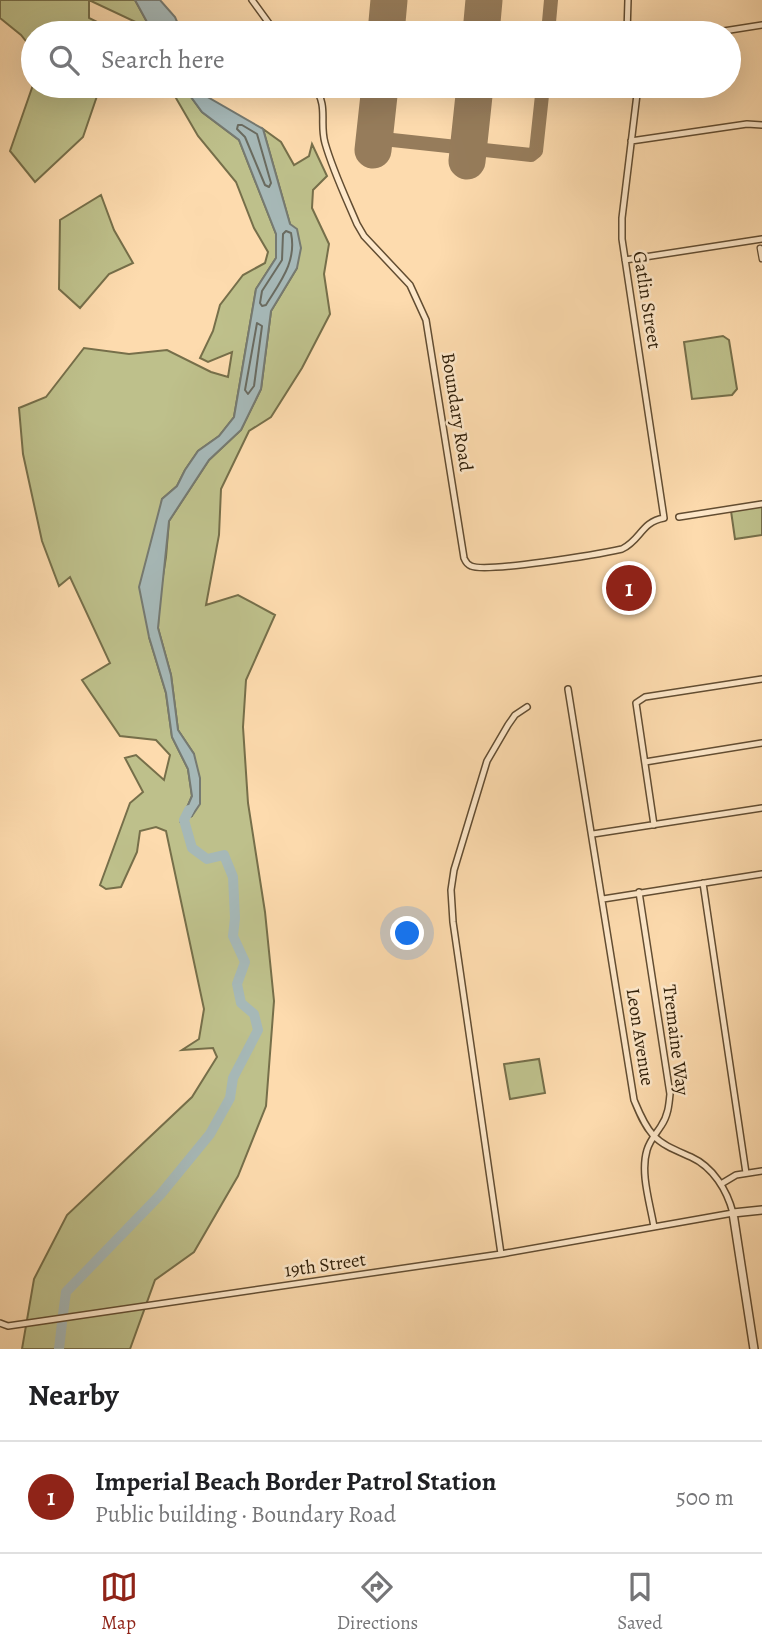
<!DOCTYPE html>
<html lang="en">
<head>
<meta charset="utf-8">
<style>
	:root { --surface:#fff; --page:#f2f2f2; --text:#202124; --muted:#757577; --line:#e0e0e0; --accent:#8f2418 }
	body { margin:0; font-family:Alegreya,serif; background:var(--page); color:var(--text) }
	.you { position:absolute; left:408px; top:934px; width:24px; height:24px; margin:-18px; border:5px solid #fff; border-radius:50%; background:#1a73e8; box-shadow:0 0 0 10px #1a73e833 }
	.badge { display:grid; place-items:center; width:46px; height:46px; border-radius:50%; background:var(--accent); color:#fff; font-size:23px; font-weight:700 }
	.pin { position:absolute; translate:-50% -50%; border:4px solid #fff; box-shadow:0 2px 7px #0006 }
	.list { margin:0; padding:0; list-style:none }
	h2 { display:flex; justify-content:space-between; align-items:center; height:91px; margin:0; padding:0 28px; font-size:30px }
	h2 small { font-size:23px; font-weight:400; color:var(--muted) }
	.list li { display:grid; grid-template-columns:46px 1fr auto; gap:21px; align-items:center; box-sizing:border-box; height:112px; padding:0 28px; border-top:2px solid var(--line) }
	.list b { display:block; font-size:26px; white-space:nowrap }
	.list p { margin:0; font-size:23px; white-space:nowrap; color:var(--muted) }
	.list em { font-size:23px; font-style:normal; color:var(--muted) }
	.icon { flex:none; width:38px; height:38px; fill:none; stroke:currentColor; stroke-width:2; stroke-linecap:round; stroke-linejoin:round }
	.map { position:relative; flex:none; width:762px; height:1349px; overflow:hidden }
	.search { position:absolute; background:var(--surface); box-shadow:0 7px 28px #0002; left:21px; right:21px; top:21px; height:77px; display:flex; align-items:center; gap:18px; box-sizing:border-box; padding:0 24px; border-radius:38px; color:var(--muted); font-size:26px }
	.sheet { height:203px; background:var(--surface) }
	nav { display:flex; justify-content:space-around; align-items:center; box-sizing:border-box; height:98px; border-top:2px solid var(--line); background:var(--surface); font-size:19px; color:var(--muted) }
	nav a { display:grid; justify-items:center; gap:4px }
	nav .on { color:var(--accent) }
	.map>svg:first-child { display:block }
</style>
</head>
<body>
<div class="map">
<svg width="762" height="1349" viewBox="0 0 762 1349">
	<rect width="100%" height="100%" fill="#fddbae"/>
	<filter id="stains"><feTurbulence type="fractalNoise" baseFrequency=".00286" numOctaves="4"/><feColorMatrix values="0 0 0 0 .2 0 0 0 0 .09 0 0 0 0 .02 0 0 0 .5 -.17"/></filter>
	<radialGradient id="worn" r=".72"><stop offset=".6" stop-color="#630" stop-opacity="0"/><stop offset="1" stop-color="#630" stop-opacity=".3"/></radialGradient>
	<path fill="#bec08b" stroke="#766f4a" stroke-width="2" d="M0,0H135L153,33H145L140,24L89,0V18L111,29L109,33H33V50L21,35L0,18Z
		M33,85L88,86L97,96L83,137L35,182L10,151Z
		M169,86H183L202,112L239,140L276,234V258L256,289L234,417L219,436L198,451L185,470L177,486L162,499L149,637L166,693L172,737L188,769L192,796L182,820L192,816L194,754L178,730L171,675L158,628L159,601L166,557L169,521L209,460L241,430L261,389L271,311L297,268L290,224L263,129L281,142L294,165L309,156L312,144L327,176L313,190L312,208L329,244L324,274L330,314L302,368L271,417L249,431L221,489L219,535L206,605L238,595L275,615L246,680L243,727L248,803L265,912L274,1001L266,1106L238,1176L194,1252L155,1280L130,1349H22L34,1279L67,1215L192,1097L217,1057L213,1048L182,1050L199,1039L204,1009L166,831L156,827L140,831L137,852L121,887L106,889L100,885L130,803L143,792L125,758L136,755L164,780L170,755L156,740L120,736L82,680L110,663L70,577L59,586L42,541L23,454L19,408L46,397L84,348L129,354L167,350L211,372L228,377L232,352L208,362L200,358L213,331L220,305L243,275L265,263L268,252L254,228L236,182L198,136Z
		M101,195L114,230L133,263L109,274L80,308L59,289L60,220Z
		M723,336L729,340L737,389L732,395L692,399L684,342Z
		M762,506V535L735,539L731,511Z
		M539,1059L545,1093L510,1099L504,1064Z"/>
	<path fill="#a6b8b7" stroke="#767a71" stroke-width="2" d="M135,0H160L175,17L182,33H153Z
		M183,86H202L206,96L263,129L290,224L297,229L301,248L297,268L271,311L261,389L241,430L209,460L169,521L158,628L171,675L178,730L194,754L200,778V804L192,816L181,821L192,796L188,769L172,737L166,693L149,637L139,587L162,499L177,486L185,470L198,451L219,436L234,417L256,289L276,258V234L239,140L202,112Z"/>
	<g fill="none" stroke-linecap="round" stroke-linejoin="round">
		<path stroke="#6a6b60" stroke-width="2" d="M238,125H242L257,134L271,183L269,187L265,185L245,137L237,129Z
			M286,231L291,233C297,262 280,282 266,305L262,306L260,303L262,291L282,260L283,234Z
			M257,323L262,326L254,386L248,394L245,390Z"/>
		<path stroke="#a6b8b7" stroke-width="10" d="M63,1314L66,1292L160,1195L210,1134L230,1098L233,1078L258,1030L254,1014L241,1003L237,984L245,962L233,936L235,918L233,877L224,855L207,859L192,848L184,820L189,810
			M59,1349L62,1323"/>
		<path stroke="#967c5b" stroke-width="14" d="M548,33L551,0
			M374,138L531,155L536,151L543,86"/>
		<path stroke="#967c5b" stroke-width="37" d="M386,33L389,0
			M481,33L484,0
			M373,150L380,86
			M467,161L475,86"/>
		<defs>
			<path id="pedestrian" d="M760,248L762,259"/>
			<path id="minor" d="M252,0L276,33
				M627,33L628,0
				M711,33L762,25
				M314,86C329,107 319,121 325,143C333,171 346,198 357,224L364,236L410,285L426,320L464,558C466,562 466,564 471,566C486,573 600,554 622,549C641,540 641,522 664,518L622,239V218L638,86
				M631,141L747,124L762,125
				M625,260L762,239
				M679,517L762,504
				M645,762L762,743
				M654,825L636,703L645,697L762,679
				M593,834L762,808
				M703,883L746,1173
				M639,892L670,1094C669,1105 668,1116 661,1126C656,1134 650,1140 647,1150C640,1173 650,1203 654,1227
				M603,899L762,874
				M721,1184L736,1175L762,1171
				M501,1254L453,922L451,890L454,870L487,761L508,725L515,715L527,707
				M0,1323L8,1326L501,1254L733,1213C727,1190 713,1167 691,1157C678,1151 663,1146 653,1135C644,1125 639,1112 634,1100L568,689"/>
			<path id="tertiary" d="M754,1349L733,1213L762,1210"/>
		</defs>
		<use href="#pedestrian" stroke="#624d32" stroke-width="7"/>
		<use href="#minor" stroke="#624d32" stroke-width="8"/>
		<use href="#tertiary" stroke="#624d32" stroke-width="10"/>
		<use href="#pedestrian" stroke="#fee8ca" stroke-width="4.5"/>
		<use href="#minor" stroke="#fee8ca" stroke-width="5"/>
		<use href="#tertiary" stroke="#fee8ca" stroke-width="7"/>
	</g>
	<g text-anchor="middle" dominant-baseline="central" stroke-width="5" stroke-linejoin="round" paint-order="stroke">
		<g font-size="19" fill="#2f1e08" stroke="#fee8ca">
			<text transform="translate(647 300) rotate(81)">Gatlin Street</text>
			<text transform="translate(457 412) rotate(81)">Boundary Road</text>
			<text transform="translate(640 1037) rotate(81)">Leon Avenue</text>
			<text transform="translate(676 1040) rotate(83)">Tremaine Way</text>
			<text transform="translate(325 1265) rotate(-8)">19th Street</text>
		</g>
	</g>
	<rect width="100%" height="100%" filter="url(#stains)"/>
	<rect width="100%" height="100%" fill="url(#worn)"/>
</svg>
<div class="you"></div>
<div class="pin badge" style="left:629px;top:588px">1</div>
<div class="search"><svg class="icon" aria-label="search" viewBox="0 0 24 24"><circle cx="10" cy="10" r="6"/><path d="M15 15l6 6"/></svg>Search here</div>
</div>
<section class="sheet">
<h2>Nearby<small></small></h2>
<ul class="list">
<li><span class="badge">1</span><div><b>Imperial Beach Border Patrol Station</b><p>Public building · Boundary Road</p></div><em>500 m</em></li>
</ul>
</section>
<nav>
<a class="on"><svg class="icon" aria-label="map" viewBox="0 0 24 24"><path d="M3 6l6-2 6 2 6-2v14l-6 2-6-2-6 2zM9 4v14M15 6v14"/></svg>Map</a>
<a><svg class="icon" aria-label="directions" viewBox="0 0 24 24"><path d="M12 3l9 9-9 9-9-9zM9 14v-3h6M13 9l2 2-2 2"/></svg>Directions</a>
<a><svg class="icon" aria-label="saved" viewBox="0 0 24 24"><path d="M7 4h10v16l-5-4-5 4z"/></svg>Saved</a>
</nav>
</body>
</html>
